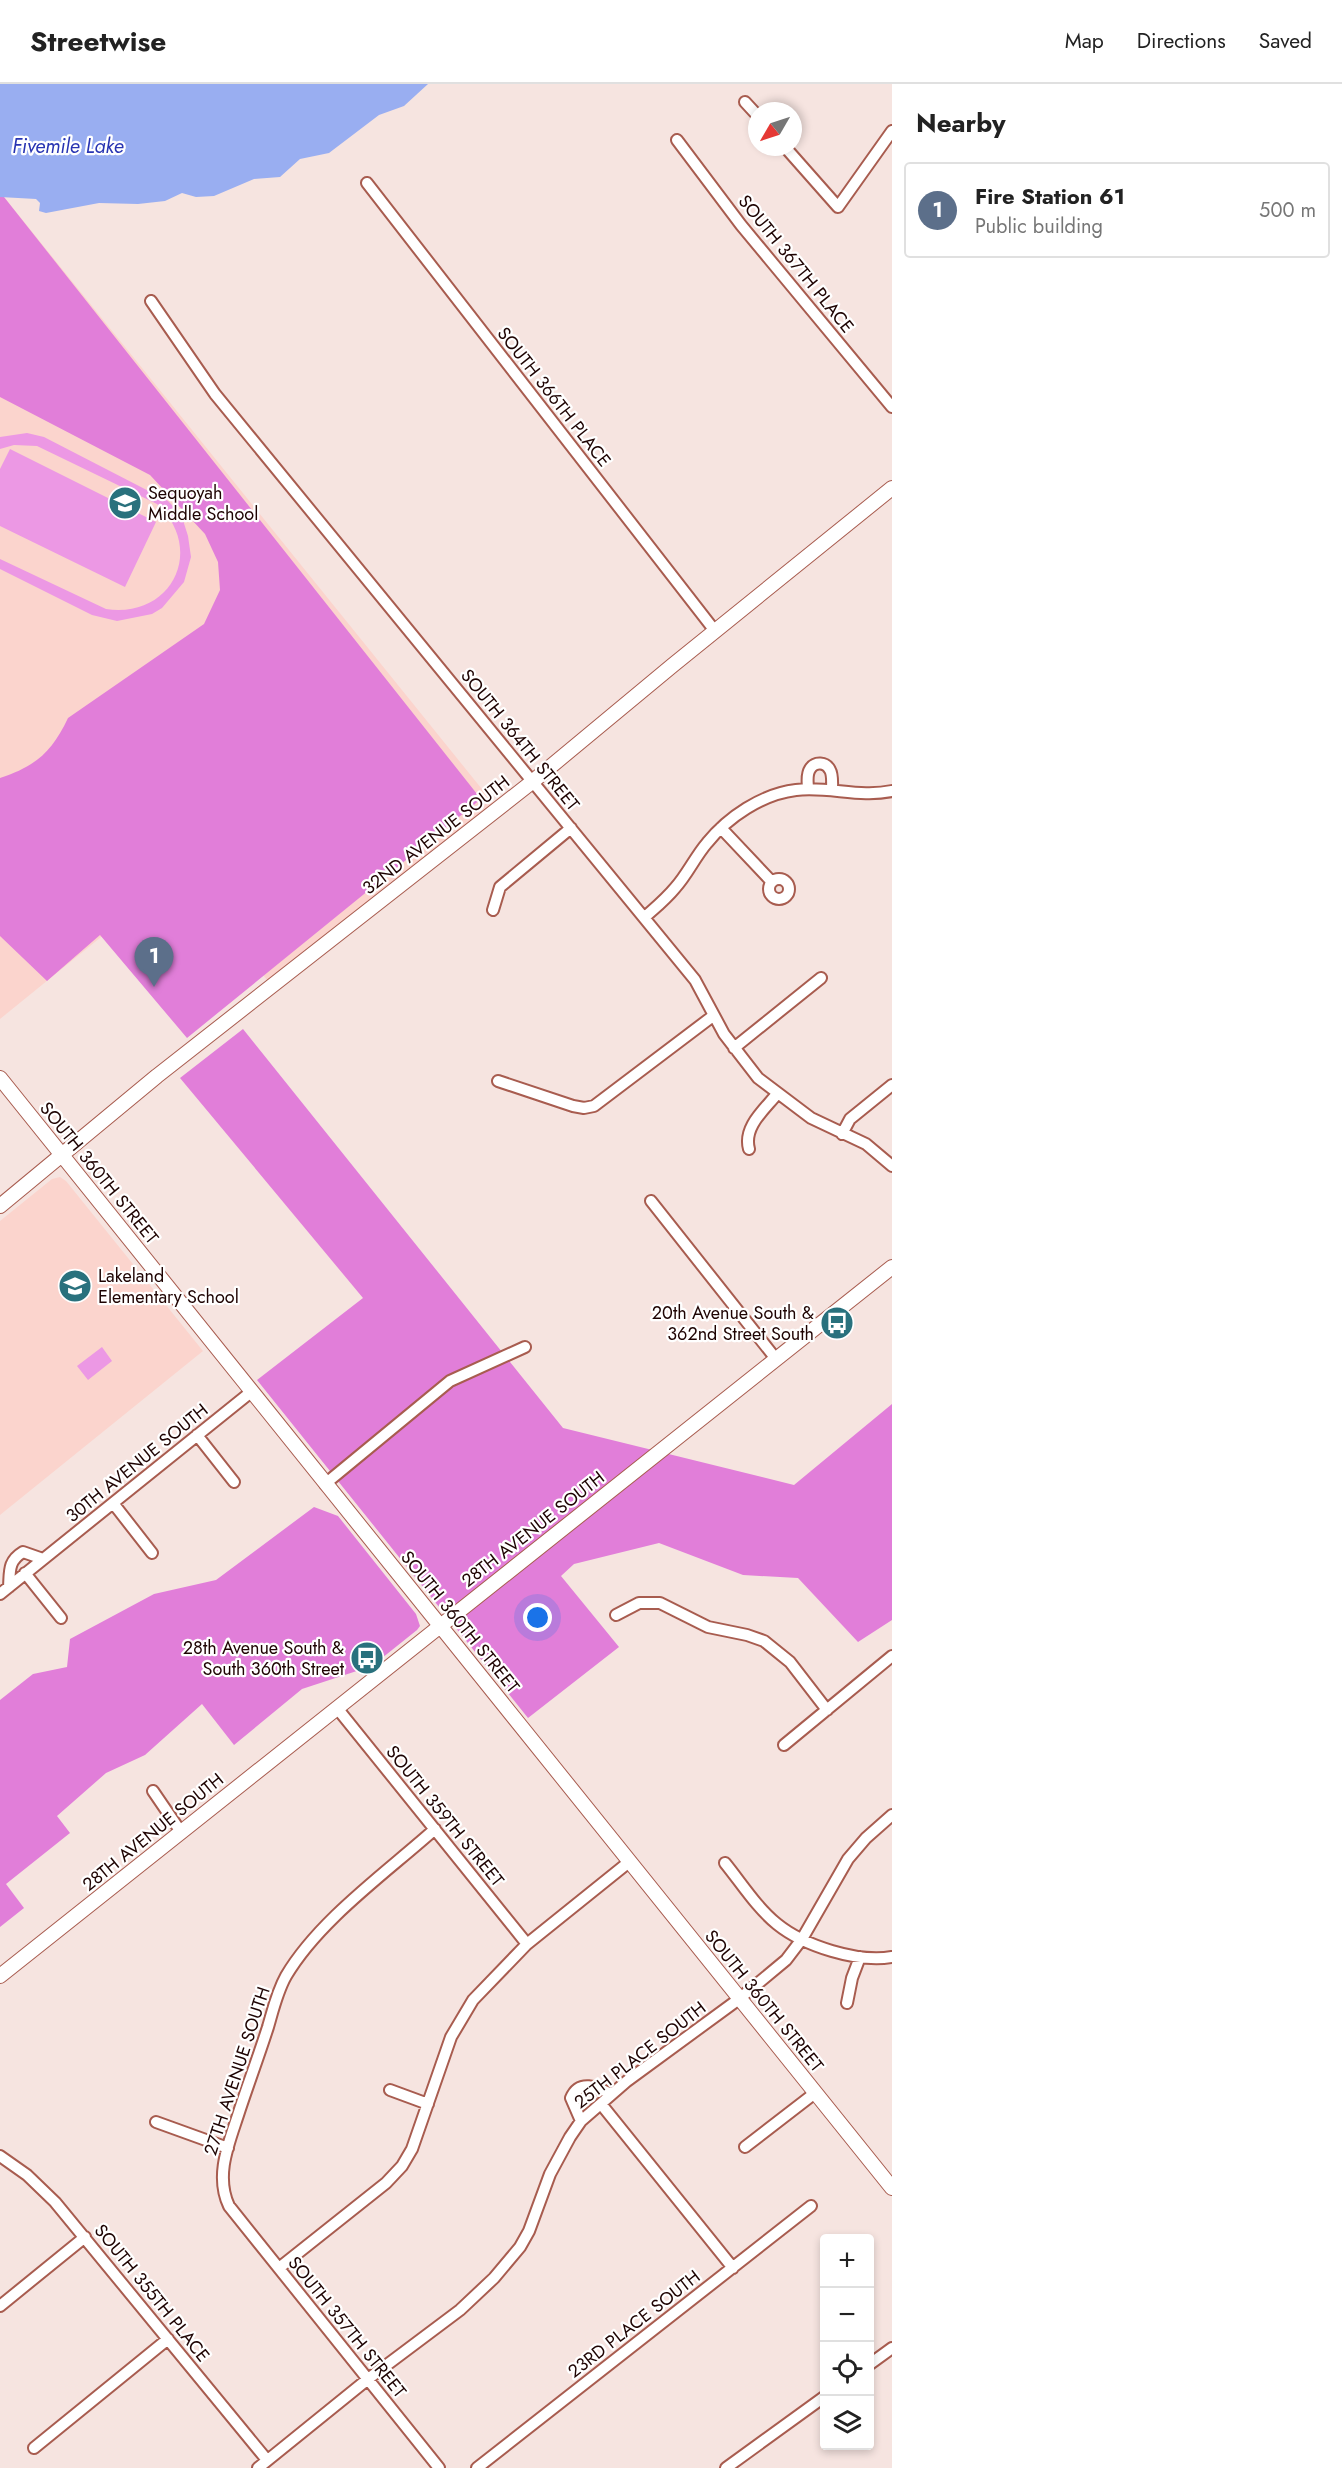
<!DOCTYPE html>
<html lang="en">
<head>
<meta charset="utf-8">
<style>
	:root { --surface:#fff; --page:#f6f6f6; --text:#222; --muted:#767676; --line:#e0e0e0; --accent:#29717d }
	body { margin:0; font-family:Jost,sans-serif; background:var(--page); color:var(--text) }
	.controls { position:absolute; right:18px; bottom:18px; display:grid; overflow:hidden; border-radius:6px; box-shadow:0 3px 9px #0003 }
	.controls button { width:54px; height:54px; display:grid; place-items:center; padding:0; border:0; border-bottom:2px solid var(--line); background:var(--surface); color:var(--text); font:30px sans-serif }
	.compass { position:absolute; left:748px; top:18px; width:54px; height:54px; border-radius:50%; background:var(--surface); box-shadow:0 3px 9px #0003; rotate:231deg }
	.you { position:absolute; left:538px; top:1534px; width:21px; height:21px; margin:-15px; border:4px solid #fff; border-radius:50%; background:#1a73e8; box-shadow:0 0 0 9px #1a73e833 }
	.badge { display:grid; place-items:center; width:39px; height:39px; border-radius:50%; background:var(--accent); color:#fff; font-size:20px; font-weight:700 }
	.pin { position:absolute; translate:-50% -50px; filter:drop-shadow(0 2px 3px #0008) }
	.pin::after { content:''; position:absolute; top:32px; width:21px; height:18px; background:inherit; clip-path:polygon(0 0,100% 0,50% 100%) }
	.list { margin:0; padding:0; list-style:none }
	h2 { display:flex; justify-content:space-between; align-items:center; height:78px; margin:0; padding:0 24px; font-size:26px }
	h2 small { font-size:20px; font-weight:400; color:var(--muted) }
	.list li { display:grid; grid-template-columns:39px 1fr auto; gap:18px; align-items:center; box-sizing:border-box; height:96px; margin:0 12px 12px; padding:0 12px; border:2px solid var(--line); border-radius:6px }
	.list b { display:block; font-size:22px; white-space:nowrap }
	.list p { margin:0; font-size:20px; white-space:nowrap; color:var(--muted) }
	.list em { font-size:20px; font-style:normal; color:var(--muted) }
	.icon { flex:none; width:33px; height:33px; fill:none; stroke:currentColor; stroke-width:2; stroke-linecap:round; stroke-linejoin:round }
	.map { position:relative; flex:none; width:892px; height:2384px; overflow:hidden }
	header { display:flex; align-items:center; gap:36px; box-sizing:border-box; height:84px; padding:0 30px; background:var(--surface); border-bottom:2px solid var(--line) }
	header strong { font-size:28px }
	nav { display:flex; gap:33px; margin-inline-start:auto; font-size:21px }
	main { display:flex }
	aside { flex:1; background:var(--surface) }
	.map>svg:first-child { display:block }
</style>
</head>
<body>
<header>
<strong>Streetwise</strong>
<nav><a>Map</a><a>Directions</a><a>Saved</a></nav>
</header>
<main>
<div class="map">
<svg width="892" height="2384" viewBox="0 0 892 2384">
	<rect width="100%" height="100%" fill="#f6e4e0"/>
	<path fill="#fbd4cd" d="M0,113H4L498,725L272,902L180,789L0,935Z
		M60,1093L66,1097L203,1267L0,1431V1137L52,1095Z"/>
	<path fill="#ec98e4" d="M27,349L44,353L168,417L181,430L188,452L191,473L184,498L162,524L152,530L117,537L92,531L0,485V475L106,525C172,535 206,465 157,420L37,362L14,361L0,365V353Z
		M10,365L156,438L125,503L0,442V385Z
		M102,1263L112,1277L88,1296L77,1282Z"/>
	<path fill="#e17ed9" d="M0,113H4L481,715L187,954L100,851L47,897L0,852V694C36,682 52,668 68,634L204,540L220,506L218,478L205,450L150,391L0,313Z
		M243,945L563,1344L794,1401L892,1320V1536L858,1558L798,1494L743,1491L659,1459L574,1480L561,1492L619,1563L528,1634L257,1296L363,1214L180,994Z
		M314,1423L338,1432L416,1530L420,1542L417,1546L372,1582L302,1605L234,1661L202,1620L145,1671L106,1689L57,1732L70,1749L6,1800L24,1824L0,1843V1616L33,1590L67,1583L70,1555L154,1510L216,1496Z"/>
	<path fill="#99aef1" d="M0,0H428L404,22L379,31L329,69L300,75L280,93L254,95L214,112L196,113L182,109L165,117L138,120L99,119L46,129L39,127L40,119L36,115L0,113Z"/>
	<g fill="none" stroke-linecap="round" stroke-linejoin="round">
		<defs>
			<path id="minor" d="M745,18L757,31
				M677,56L741,141L892,323
				M785,63L838,123L892,47
				M367,99L715,547
				M151,217L215,310L695,896L724,950L758,994L811,1034L866,1060L892,1082
				M808,705C808,699 806,691 810,685C815,677 826,678 830,686C833,691 832,700 832,706
				M721,744L772,798
				M769 805a10 10 0 1 1 20 0a10 10 0 1 1-20 0Z
				M493,826L500,803L571,744
				M645,833C655,824 666,815 675,804C687,791 695,773 707,759C728,733 762,710 796,706C828,702 860,714 892,707
				M734,964L821,894
				M498,997L573,1022L584,1024L594,1022L713,932
				M842,1050L850,1035L892,1001
				M749,1065C743,1043 764,1026 777,1010
				M651,1117L776,1275
				M197,1351L234,1398
				M325,1400L450,1297L525,1263
				M113,1419L152,1469
				M25,1489L61,1534
				M9,1503C10,1487 8,1477 23,1468L43,1475
				M0,1510L251,1308
				M616,1531L639,1519H660L708,1543L747,1551L764,1557L790,1578L827,1626
				M337,1624L527,1860
				M784,1661L892,1572
				M153,1707L181,1748
				M435,1745C387,1788 319,1836 286,1892C277,1908 273,1926 268,1943C259,1971 249,1998 240,2025C230,2057 214,2090 229,2122L439,2384
				M725,1779C742,1800 757,1824 777,1840C804,1862 858,1879 892,1873
				M847,1919L852,1894L860,1873
				M390,2006L428,2020
				M601,2020L733,2184
				M581,2037L571,2014C579,1995 597,2003 611,2010
				M156,2038L228,2064
				M745,2063L815,2009
				M0,2072L27,2091L55,2118L267,2376
				M279,2184L386,2099L402,2082L412,2065L451,1953L473,1916L527,1860L629,1778
				M0,2222L85,2153
				M870,2280L892,2264
				M34,2364L168,2255
				M258,2384L368,2295L460,2226L494,2194L520,2163L529,2147L550,2090L570,2053L581,2037L627,1997L739,1915L786,1876L802,1855L848,1775L866,1754L892,1731
				M477,2384L811,2122
				M726,2384L824,2313"/>
			<path id="tertiary" d="M0,994L892,2104
				M0,1122L157,992L532,698L673,581L892,404
				M0,1892L892,1183"/>
		</defs>
		<use href="#minor" stroke="#a85c4f" stroke-width="14"/>
		<use href="#tertiary" stroke="#a85c4f" stroke-width="16"/>
		<use href="#minor" stroke="#fff" stroke-width="10"/>
		<use href="#tertiary" stroke="#fff" stroke-width="14"/>
	</g>
	<defs>
		<symbol id="school-disc" viewBox="-11 -11 22 22"><circle r="9.5" fill="#29717d" stroke="#fff"/><path d="M0-5L7-2L0 1L-7-2ZM-4 1L0 2.5L4 1V4Q0 6-4 4Z" fill="#fff"/></symbol>
		<symbol id="bus-disc" viewBox="-11 -11 22 22"><circle r="9.5" fill="#29717d" stroke="#fff"/><path d="M-5-6H5V4H4V6H2V4H-2V6H-4V4H-5ZM-3.5-4V0h7V-4ZM-3.5 1.2v1.5H-2V1.2ZM2 1.2v1.5H3.5V1.2Z" fill="#fff"/></symbol>
	</defs>
	<g fill-rule="evenodd">
		<use href="#school-disc" x="106" y="400" width="38" height="38"/>
		<use href="#school-disc" x="56" y="1183" width="38" height="38"/>
		<use href="#bus-disc" x="818" y="1220" width="38" height="38"/>
		<use href="#bus-disc" x="348" y="1555" width="38" height="38"/>
	</g>
	<g text-anchor="middle" dominant-baseline="central" stroke-width="4.5" stroke-linejoin="round" paint-order="stroke">
		<g font-size="18" fill="#1e0302" stroke="#fff">
			<text transform="translate(796 180) rotate(51)">SOUTH 367TH PLACE</text>
			<text transform="translate(554 313) rotate(52)">SOUTH 366TH PLACE</text>
			<text transform="translate(520 656) rotate(51)">SOUTH 364TH STREET</text>
			<text transform="translate(436 751) rotate(-38)">32ND AVENUE SOUTH</text>
			<text transform="translate(99 1089) rotate(51)">SOUTH 360TH STREET</text>
			<text transform="translate(137 1379) rotate(-39)">30TH AVENUE SOUTH</text>
			<text transform="translate(533 1445) rotate(-38)">28TH AVENUE SOUTH</text>
			<text transform="translate(460 1538) rotate(51)">SOUTH 360TH STREET</text>
			<text transform="translate(445 1732) rotate(51)">SOUTH 359TH STREET</text>
			<text transform="translate(153 1748) rotate(-39)">28TH AVENUE SOUTH</text>
			<text transform="translate(764 1917) rotate(51)">SOUTH 360TH STREET</text>
			<text transform="translate(640 1971) rotate(-38)">25TH PLACE SOUTH</text>
			<text transform="translate(237 1987) rotate(-72)">27TH AVENUE SOUTH</text>
			<text transform="translate(152 2209) rotate(51)">SOUTH 355TH PLACE</text>
			<text transform="translate(634 2240) rotate(-38)">23RD PLACE SOUTH</text>
			<text transform="translate(347 2243) rotate(51)">SOUTH 357TH STREET</text>
		</g>
		<g font-size="18" fill="#1e0302" stroke="#fff" text-anchor="start">
			<text x="148" y="409">Sequoyah<tspan x="148" dy="21">Middle School</tspan></text>
			<text x="98" y="1192">Lakeland<tspan x="98" dy="21">Elementary School</tspan></text>
			<text x="814" y="1229" text-anchor="end">20th Avenue South &amp;<tspan x="814" dy="21">362nd Street South</tspan></text>
			<text x="344" y="1564" text-anchor="end">28th Avenue South &amp;<tspan x="344" dy="21">South 360th Street</tspan></text>
		</g>
		<g font-size="20" font-style="italic" fill="#2834b2" stroke="#fff">
			<text x="68" y="62">Fivemile Lake</text>
		</g>
	</g>
</svg>
<div class="controls">
<button>+</button>
<button>−</button>
<button><svg class="icon" aria-label="locate" viewBox="0 0 24 24"><circle cx="12" cy="12" r="6"/><path d="M12 2v4M12 18v4M2 12h4M18 12h4"/></svg></button>
<button><svg class="icon" aria-label="layers" viewBox="0 0 24 24"><path d="M12 4l9 5-9 5-9-5zM3 14l9 5 9-5"/></svg></button>
</div>
<svg class="compass" viewBox="-18 -18 36 36"><path d="M0-13l5 13h-10z" fill="#e53935"/><path d="M0 13l5-13h-10z" fill="#767676"/></svg>
<div class="you"></div>
<div class="pin badge" style="left:154px;top:903px;background:#5c6f8a">1</div>
</div>
<aside>
<h2>Nearby<small></small></h2>
<ul class="list">
<li><span class="badge" style="background:#5c6f8a">1</span><div><b>Fire Station 61</b><p>Public building</p></div><em>500 m</em></li>
</ul>
</aside>
</main>
</body>
</html>
